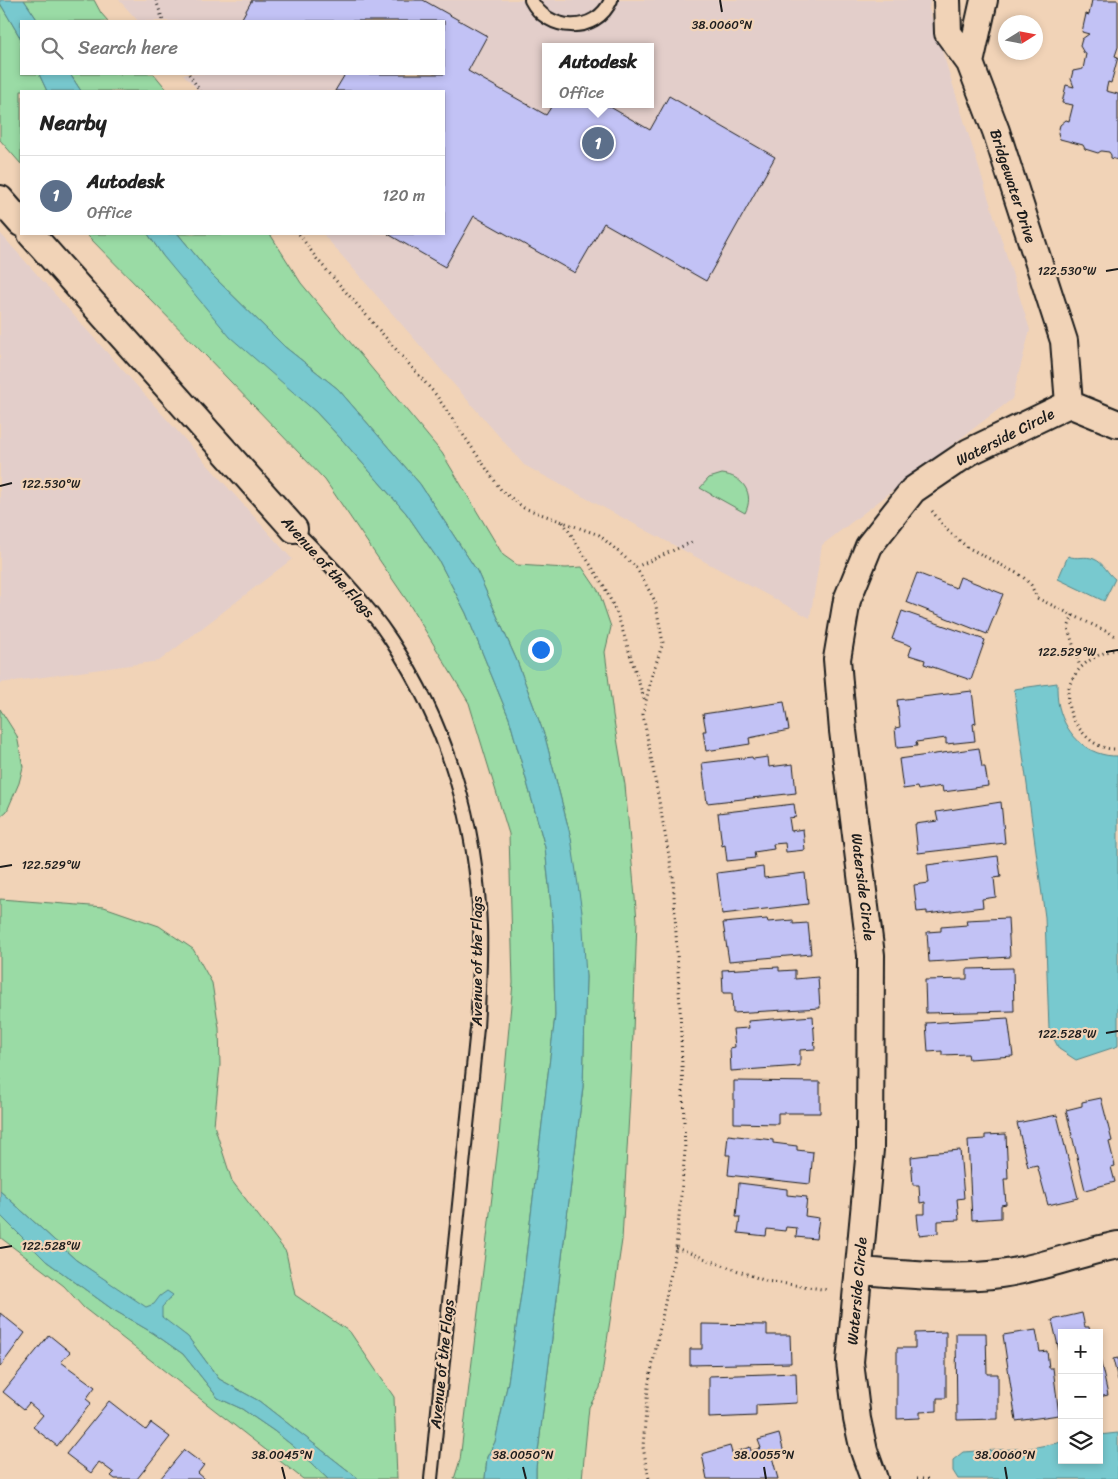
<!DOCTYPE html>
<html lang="en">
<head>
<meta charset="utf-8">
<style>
	:root { --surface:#fff; --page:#f6f6f6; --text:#222; --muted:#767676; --line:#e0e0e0; --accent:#d93025 }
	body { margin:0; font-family:Sriracha,sans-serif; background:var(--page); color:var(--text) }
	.controls { position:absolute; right:15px; bottom:15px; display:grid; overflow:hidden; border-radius:0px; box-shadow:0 2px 8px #0003 }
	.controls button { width:45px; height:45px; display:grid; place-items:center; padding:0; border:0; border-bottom:1px solid var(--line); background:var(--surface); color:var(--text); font:25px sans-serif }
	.compass { position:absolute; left:998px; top:15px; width:45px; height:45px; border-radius:50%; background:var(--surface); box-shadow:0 2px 8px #0003; rotate:79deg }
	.you { position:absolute; left:540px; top:649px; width:18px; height:18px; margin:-12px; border:4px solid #fff; border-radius:50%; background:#1a73e8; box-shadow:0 0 0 8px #1a73e833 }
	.badge { display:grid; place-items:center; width:32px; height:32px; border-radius:50%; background:var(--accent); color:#fff; font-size:16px; font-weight:700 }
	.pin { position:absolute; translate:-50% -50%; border:2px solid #fff; box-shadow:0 1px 5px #0006 }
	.popup { position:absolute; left:542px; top:43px; width:112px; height:65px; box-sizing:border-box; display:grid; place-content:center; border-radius:0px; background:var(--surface); filter:drop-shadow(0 1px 4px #0005); font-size:16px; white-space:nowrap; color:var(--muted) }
	.popup b { font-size:19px; color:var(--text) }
	.popup::after { content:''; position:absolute; left:50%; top:100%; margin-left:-10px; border:10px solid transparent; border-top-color:var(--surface) }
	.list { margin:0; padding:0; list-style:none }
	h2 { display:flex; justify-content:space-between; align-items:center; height:65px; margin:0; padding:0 20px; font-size:21px }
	h2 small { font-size:16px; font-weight:400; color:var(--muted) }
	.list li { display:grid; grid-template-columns:32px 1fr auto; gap:15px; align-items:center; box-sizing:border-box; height:80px; padding:0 20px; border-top:1px solid var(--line) }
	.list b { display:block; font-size:19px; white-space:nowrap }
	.list p { margin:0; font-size:16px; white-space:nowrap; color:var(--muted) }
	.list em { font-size:16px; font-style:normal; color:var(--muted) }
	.icon { flex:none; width:28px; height:28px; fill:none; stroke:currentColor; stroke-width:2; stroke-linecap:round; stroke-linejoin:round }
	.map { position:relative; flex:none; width:1118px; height:1479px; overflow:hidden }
	.search { position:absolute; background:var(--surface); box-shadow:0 2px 8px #0003; left:20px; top:20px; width:425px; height:55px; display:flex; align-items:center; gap:12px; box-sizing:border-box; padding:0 18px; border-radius:0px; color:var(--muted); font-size:19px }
	.panel { position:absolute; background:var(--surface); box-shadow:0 2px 8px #0003; left:20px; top:90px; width:425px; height:145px; border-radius:0px }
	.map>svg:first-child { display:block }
</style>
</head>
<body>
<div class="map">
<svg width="1118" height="1479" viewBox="0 0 1118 1479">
	<rect width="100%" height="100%" fill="#f1d3b7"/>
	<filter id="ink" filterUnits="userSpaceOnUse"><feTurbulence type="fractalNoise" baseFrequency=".02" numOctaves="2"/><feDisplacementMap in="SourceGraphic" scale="10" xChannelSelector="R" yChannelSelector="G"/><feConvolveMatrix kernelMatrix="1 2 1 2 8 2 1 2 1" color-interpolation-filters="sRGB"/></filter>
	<g filter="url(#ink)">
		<path fill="#e3ceca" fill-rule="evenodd" d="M119,0H930L929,9L1030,330L1012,399L822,545L810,618L524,465L323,234H444V91H199L183,74H444V21H138ZM546,47H650V104H546Z
			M0,233L292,559L159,661L0,683Z"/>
		<path fill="#9adba5" stroke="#5b7c60" d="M24,0H94L101,13L108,21H38Z
			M0,3L21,39V74H39L47,91H21V164L0,140Z
			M70,74H154L168,91H81Z
			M86,234H148L163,256L284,383L316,412L344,442L406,513L439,561L466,613L509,718L545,847L553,925L555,1016L523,1281L508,1382L495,1442L487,1457L485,1479H454L460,1460L498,1147L513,983L509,834L469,703L408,602L325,480L206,356Z
			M178,234H270L301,283L442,453L503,555L517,565L566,568L582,567L599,592L611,627L605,652L613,715L625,785L637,920L632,1060L622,1240L600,1388L589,1407L582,1479H536V1468L583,1087L586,977L571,838L545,737L517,661L477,571L420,484L338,389L285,347L211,274Z
			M722,474C743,476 755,494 745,513L700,488L709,478Z
			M0,709L17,736L23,767L19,783L7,811L0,817Z
			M0,899L104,907L159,926L193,949L212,983L219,1028L220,1065L214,1125L232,1181L286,1252L295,1295L350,1332L394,1397L397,1479H359L259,1401L219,1379L188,1337L76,1260L0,1191Z
			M0,1215L46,1261L112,1309L153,1333L183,1354L218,1398L242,1409L274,1431L293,1446L328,1479H303L84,1308L64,1286L1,1238Z"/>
		<path fill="#78c9cf" stroke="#538487" d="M0,0H24L38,21H21V39L0,3Z
			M39,74H70L81,91H47Z
			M148,234H178L211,274L285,347L338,389L420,484L477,571L517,661L545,737L571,838L582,912L586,977L583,1087L536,1468V1479H485L487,1457L495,1442L508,1382L523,1281L555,1016L553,925L545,847L509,718L466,613L439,561L406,513L344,442L316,412L230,337L163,256Z
			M1068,556C1077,560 1085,555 1094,559C1104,563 1107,573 1115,579L1104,601L1058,579Z
			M1057,683C1057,690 1057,700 1059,707C1066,735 1088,757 1118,756V1046L1076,1060L1059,1049L1049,1029L1045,917L1014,689Z
			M0,1191L76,1260L146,1307L154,1304L160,1296L167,1291L173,1295L162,1307V1317L188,1337L219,1379L259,1401L359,1479H328L293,1446L274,1431L242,1409L218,1398L183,1354L153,1333L112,1309L46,1261L0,1215Z
			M1118,1433V1479H958L953,1471V1460L963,1452L1031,1448L1062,1442V1460H1099V1435Z"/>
		<path fill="#c2c2f5" stroke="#1c1c1c" d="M252,0H423L487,36L468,71L546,115L553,104H605L650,130L669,96L775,157L706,281L604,223L575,273L474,216L445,267L388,234H444V91H335L344,76L340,74H444V21H247L242,18Z
			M1092,0H1118V47L1115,56L1118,57L1111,83L1108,82L1106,91L1118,94V160L1111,158V155L1109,152L1101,151L1098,153L1085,149L1083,145L1060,139L1058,133L1060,125L1066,120L1069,121L1073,105L1062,103L1066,85L1074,87L1071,79L1073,71L1083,69L1086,54L1084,53L1080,46L1082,39L1089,34L1082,32L1086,14L1089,15Z
			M917,573L956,588L960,577L1003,594L987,634L906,602Z
			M902,611L985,640L971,680L924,664L925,660L909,655L912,646L892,639Z
			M972,691L976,723L973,724L975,741L946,744V738L916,742L917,746L897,748L895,728L900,727L897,700Z
			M784,702L789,730L749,738L750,744L706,751L703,731H706L703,714Z
			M979,748L982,767H985L988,786L943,792L942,786L918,790L917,787L903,789L899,759Z
			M752,757L753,759L768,757L769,767L793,764L796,793L707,803L702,763Z
			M1001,802L1005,843L918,853L915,824L938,821L936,812Z
			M794,804L796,817L789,818L791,831L803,829L805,850L786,852L785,843L773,844L774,849L754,852L755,858L727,861L725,845L722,846L718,813Z
			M998,856L1001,877L994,878L996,897L982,899L983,907L927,914V911L917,912L914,885L929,883L927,865Z
			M763,867L764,878L805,873L808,904L722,914L717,873Z
			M1008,918L1010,957L929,962L927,932L941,931V927L967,925L966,920Z
			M767,919L768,922L793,920V924L808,923L811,954L729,961L723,923Z
			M779,967V971L795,970V979L818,977L820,1008L733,1013L732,993H723L722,970Z
			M1013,968L1014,1011L926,1013L925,980L967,979V969Z
			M813,1016L815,1049L800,1050V1066L731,1071L730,1048L735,1047L733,1029L749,1028L748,1021Z
			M1008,1018L1013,1056L969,1059L968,1054L942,1055V1051L928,1052L926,1023Z
			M734,1081L820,1082V1113H778V1124L734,1123Z
			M1101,1098L1112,1141L1109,1142L1115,1166L1111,1167L1115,1182L1085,1190L1066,1110L1082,1106V1102Z
			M1057,1115L1078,1198L1048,1205L1037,1165L1028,1167L1017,1123Z
			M1006,1134L1008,1179H1004L1006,1204L1001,1205V1218L972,1220L968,1140L985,1139V1135Z
			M728,1135L773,1140V1143L797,1146V1150L813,1152L810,1184L728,1175L730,1155H726Z
			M960,1150L964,1198L957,1199L959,1220L938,1221V1233L919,1235L917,1214H925V1202L920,1203L919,1185H913L911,1157L927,1155V1153Z
			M739,1183L787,1189V1195L807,1197L805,1216L819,1218L816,1239L796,1237L797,1228L786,1227L785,1231L767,1229L766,1236L738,1233L740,1217H736Z
			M0,1313L25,1333L0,1367Z
			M1082,1313L1085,1327H1089L1090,1333H1062V1363L1052,1320Z
			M702,1324L767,1325V1335H790L791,1363L690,1365V1349H702Z
			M1036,1330L1040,1352L1047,1351L1049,1368H1053L1059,1415L1016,1421L1003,1335Z
			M946,1332V1398H937V1411L920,1412V1418L897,1419V1348H915V1333Z
			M956,1333H986L987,1374H998V1419L957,1420Z
			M49,1335L70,1352L61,1362L95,1387L86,1399L91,1403L57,1446L33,1427L43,1415L29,1403L24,1409L3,1392Z
			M1099,1354L1108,1395L1099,1397Z
			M1118,1358V1380L1113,1359Z
			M796,1373L797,1403L756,1405V1416L709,1418V1376Z
			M109,1401L146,1430L151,1423L170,1437L137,1479H115L111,1476L114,1473L99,1462L91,1473L66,1454Z
			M779,1434L784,1453L772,1457L778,1479H707L702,1454L730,1446L732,1453L750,1447L751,1451L761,1448L758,1440Z
			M184,1450L204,1465L198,1473L205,1479H160Z"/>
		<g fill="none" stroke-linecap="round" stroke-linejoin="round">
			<defs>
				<path id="service" d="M531,0C547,32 596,35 611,0
					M294,529C329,564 364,599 391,640C447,725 477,824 480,926C481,960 479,994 477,1028L431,1479"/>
				<path id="minor" d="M947,0L948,33L970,63L996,131L1064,341L1069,404
					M970,63L984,0
					M0,199L21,223
					M31,234L294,529
					M1069,404L1118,424
					M859,1271C905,1274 953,1280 1000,1274C1040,1269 1078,1253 1118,1245
					M874,1479L864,1451L857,1419L850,1362L870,1149L871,955L843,731L837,659L847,600L869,546L913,490L969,452L1069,404"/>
			</defs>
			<use href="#service" stroke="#1c1c1c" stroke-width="16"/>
			<use href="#minor" stroke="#1c1c1c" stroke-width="30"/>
			<path stroke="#1c1c1c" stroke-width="3" stroke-dasharray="1 4" stroke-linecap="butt" d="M156,0L163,21
				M189,74L200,91
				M299,234L317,259L436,395L501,490L524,508L599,535L636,567L655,601L663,643L652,675L643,714L673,877L680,1008L685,1151L676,1248L648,1387L643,1447L649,1479
				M932,511L947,530L967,547L1022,576L1031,585L1037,598L1118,637
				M563,522L604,586L618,616L645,702
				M636,567L692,542
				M1073,615L1068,628L1080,667
				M1118,649C1079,656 1051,691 1079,728C1085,736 1093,744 1103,747C1107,749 1113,749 1118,749
				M676,1248L766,1281L829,1290
				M917,1479H928"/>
			<use href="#service" stroke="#f1d3b7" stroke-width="12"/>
			<use href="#minor" stroke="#f1d3b7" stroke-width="26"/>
		</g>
	</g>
	<path fill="none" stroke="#1c1c1c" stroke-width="2" d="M720,0L722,12M1106,271L1118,269M0,486L12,483M1106,652L1118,650M0,867L12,865M1106,1033L1118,1031M0,1248L12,1246M282,1467L285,1479M523,1467L526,1479M764,1467L766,1479M1005,1467L1007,1479"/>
	<g text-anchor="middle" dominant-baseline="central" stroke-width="4.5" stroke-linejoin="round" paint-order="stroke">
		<g font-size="15" fill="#1c1c1c" stroke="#f1d3b7">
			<text transform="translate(1013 186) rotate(72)">Bridgewater Drive</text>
			<text transform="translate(1005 437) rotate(-27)">Waterside Circle</text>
			<text transform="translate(328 567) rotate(48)">Avenue of the Flags</text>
			<text transform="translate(863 887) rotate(83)">Waterside Circle</text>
			<text transform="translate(477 961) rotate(-90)">Avenue of the Flags</text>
			<text transform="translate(857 1291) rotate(-85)">Waterside Circle</text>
			<text transform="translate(442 1364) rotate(-84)">Avenue of the Flags</text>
		</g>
	</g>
	<g font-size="12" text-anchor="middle" fill="#1c1c1c" stroke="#f1d3b7" stroke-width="4.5" stroke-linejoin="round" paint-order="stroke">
		<text x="722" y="29">38.0060°N</text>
		<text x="1067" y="275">122.530°W</text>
		<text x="51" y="488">122.530°W</text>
		<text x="1067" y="656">122.529°W</text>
		<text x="51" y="869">122.529°W</text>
		<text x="1067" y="1038">122.528°W</text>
		<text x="51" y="1250">122.528°W</text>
		<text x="282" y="1459">38.0045°N</text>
		<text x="523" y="1459">38.0050°N</text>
		<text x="764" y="1459">38.0055°N</text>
		<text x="1005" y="1459">38.0060°N</text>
	</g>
</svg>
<div class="controls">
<button>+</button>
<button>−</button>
<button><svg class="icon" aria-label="layers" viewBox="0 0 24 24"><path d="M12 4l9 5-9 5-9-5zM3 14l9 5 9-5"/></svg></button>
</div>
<svg class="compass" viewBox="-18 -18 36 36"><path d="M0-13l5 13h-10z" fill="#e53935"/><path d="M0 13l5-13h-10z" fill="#767676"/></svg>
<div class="you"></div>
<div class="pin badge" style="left:598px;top:143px;background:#5c6f8a">1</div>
<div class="popup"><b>Autodesk</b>Office</div>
<div class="search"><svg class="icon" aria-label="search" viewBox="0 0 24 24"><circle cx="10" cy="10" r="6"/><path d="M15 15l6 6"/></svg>Search here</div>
<section class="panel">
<h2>Nearby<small></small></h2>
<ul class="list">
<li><span class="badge" style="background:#5c6f8a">1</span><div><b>Autodesk</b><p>Office</p></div><em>120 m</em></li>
</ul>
</section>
</div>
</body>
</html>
